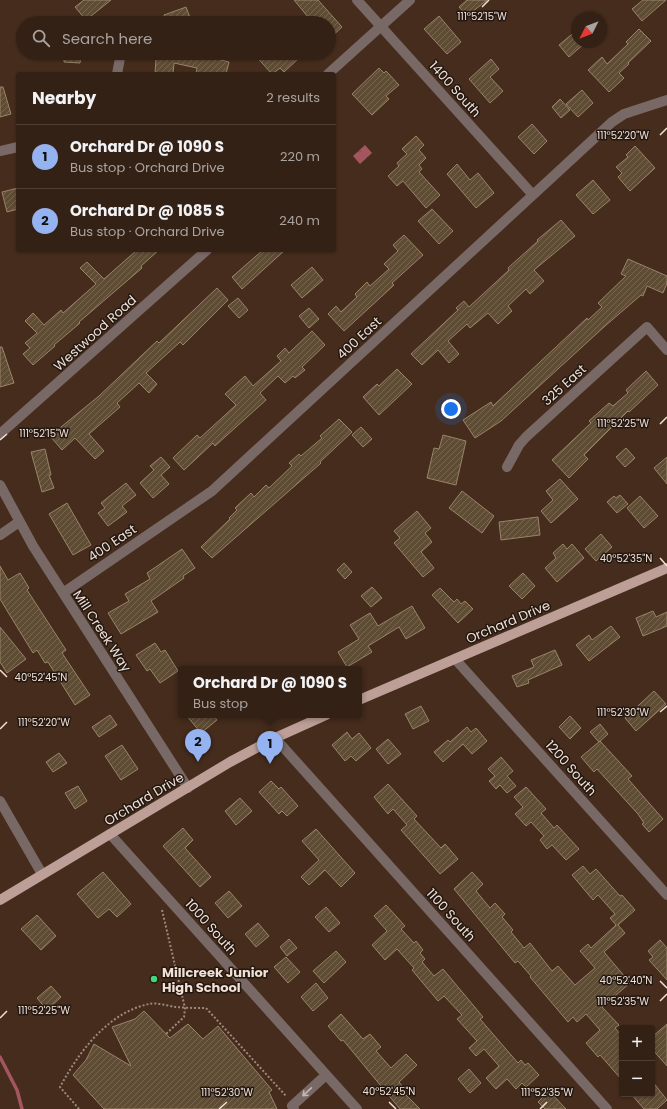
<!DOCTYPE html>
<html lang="en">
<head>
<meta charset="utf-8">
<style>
	:root { --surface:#342115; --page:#3f2e22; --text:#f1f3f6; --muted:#a9a3a0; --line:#4e3e34; --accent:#95b2f1 }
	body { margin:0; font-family:Poppins,sans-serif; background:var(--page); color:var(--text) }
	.controls { position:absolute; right:12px; bottom:12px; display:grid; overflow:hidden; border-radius:4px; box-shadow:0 1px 3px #0004 }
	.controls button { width:36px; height:36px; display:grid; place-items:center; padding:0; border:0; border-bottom:1px solid var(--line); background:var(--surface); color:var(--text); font:20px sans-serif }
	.compass { position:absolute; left:571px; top:12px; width:36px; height:36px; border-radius:50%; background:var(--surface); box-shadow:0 1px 3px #0004; rotate:228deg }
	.you { position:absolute; left:451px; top:409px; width:14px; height:14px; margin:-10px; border:3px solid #fff; border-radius:50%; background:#1a73e8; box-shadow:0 0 0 6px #1a73e833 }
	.badge { display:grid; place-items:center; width:26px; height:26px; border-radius:50%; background:var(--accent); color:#111; font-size:13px; font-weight:700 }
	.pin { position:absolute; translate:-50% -33px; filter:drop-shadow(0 1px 2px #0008) }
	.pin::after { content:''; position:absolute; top:21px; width:14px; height:12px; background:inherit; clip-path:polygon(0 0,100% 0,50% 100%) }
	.popup { position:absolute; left:178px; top:666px; width:184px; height:52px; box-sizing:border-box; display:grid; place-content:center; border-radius:4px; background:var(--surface); filter:drop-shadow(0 1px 3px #0005); font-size:13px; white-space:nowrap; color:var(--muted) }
	.popup b { font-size:15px; color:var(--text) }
	.popup::after { content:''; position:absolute; left:50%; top:100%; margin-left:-8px; border:8px solid transparent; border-top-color:var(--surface) }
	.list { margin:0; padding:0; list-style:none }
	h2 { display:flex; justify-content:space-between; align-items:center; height:52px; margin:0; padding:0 16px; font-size:17px }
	h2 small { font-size:13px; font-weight:400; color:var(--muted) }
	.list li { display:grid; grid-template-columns:26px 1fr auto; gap:12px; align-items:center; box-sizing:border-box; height:64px; padding:0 16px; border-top:1px solid var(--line) }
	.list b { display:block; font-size:15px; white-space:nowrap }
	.list p { margin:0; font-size:13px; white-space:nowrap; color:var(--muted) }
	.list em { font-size:13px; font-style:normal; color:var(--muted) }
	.icon { flex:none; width:22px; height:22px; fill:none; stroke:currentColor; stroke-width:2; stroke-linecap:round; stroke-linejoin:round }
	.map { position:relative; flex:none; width:667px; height:1109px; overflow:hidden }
	.search { position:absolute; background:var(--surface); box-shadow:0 1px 3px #0004; left:16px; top:16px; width:320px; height:44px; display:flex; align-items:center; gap:10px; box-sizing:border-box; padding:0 14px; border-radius:22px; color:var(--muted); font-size:15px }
	.panel { position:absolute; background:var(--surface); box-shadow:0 1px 3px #0004; left:16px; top:72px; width:320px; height:180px; border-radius:4px }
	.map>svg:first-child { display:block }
</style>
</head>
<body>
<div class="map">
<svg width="667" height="1109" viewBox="0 0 667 1109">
	<defs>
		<pattern id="water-ripples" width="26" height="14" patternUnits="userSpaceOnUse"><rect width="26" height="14" fill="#a3565f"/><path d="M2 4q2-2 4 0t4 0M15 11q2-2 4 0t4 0" fill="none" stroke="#764c50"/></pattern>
		<pattern id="building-hatch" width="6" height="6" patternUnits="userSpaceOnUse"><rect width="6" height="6" fill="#5f4c34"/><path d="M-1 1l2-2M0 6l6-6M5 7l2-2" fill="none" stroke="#766651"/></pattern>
	</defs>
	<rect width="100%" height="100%" fill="#452c1c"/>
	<path fill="url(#water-ripples)" d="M365,145L372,153L360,164L353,156Z"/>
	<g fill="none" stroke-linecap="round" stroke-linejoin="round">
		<path stroke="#a3565f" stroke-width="3.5" d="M0,1057L17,1090L22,1109"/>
	</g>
	<path fill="url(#building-hatch)" stroke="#99846a" d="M84,0H111L86,20L75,7Z
		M294,0H318L342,27L329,39V23H313Z
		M467,0H487L467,16L459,7Z
		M643,0H666L642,21L632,9Z
		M186,7L192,23H167L164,15Z
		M439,16L461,42L447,54L424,29Z
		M639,29L651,41L628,63L629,64L619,73L624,78L609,92L588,70L602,57L607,64L628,44L626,42Z
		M577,30V42H586L569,57L559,45Z
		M64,53H81L80,63L64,62Z
		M152,53L189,55L190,53H202L201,55L229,62L226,74H196L197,68L174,63L173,74H155L156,59L152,58Z
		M253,53H295L299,58L284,72L280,68L272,74Z
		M491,59L499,69L490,77L503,91L490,103L469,79Z
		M379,68L384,73L386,71L399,85L386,96L389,99L372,115L352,94Z
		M0,87H3L11,114L0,117Z
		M582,90L593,103L578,117L566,104Z
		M560,99L570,110L561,118L552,107Z
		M532,124L547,141L534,154L518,137Z
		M416,136L424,145L419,150L426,158L419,165L422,169L419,172L440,195L426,208L403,181L397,186L388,176L399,166L397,163L407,154L402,149Z
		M635,146L655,168L630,191L618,177L622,173L616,167L628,157L626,155Z
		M457,164L470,180L478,173L494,193L476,208L447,174Z
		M593,180L610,200L593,214L576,195Z
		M18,188V209L7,212L2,192Z
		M432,209L453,231L439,244L418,221Z
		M561,220L575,236L534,270L544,281L530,294L526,289L508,306L512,311L498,324L488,313L470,328L467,324L448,341L459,354L449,363L438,350L422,365L411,354L458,310L456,308L464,301L469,307L509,270L508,268L538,241L537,240Z
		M404,235L423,255L392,283L394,285L344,331L328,314L336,306L341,312L357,297L355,294L367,282L370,286L389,269L384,264L398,251L393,245Z
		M137,250H159L141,266L142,268L79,322L80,323L54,345L55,346L33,365L23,354L30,348L25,343L37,333L25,321L33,313L44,325L61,310L63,313L96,284L80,268L87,262L104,279Z
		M263,250H285L242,289L232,277Z
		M628,259L667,276V283L663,293L647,286L643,296L641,295L605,326L501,421L475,438L463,420L491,402L493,406L587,318L588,320L602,307L598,303L626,276L621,274Z
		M312,267L323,280L302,298L291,285Z
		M217,288L228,300L183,345L180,342L146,373L157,384L149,393L139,383L117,403L120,407L89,434L104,451L95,459L75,438L62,450L50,436L99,396L157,341L159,343Z
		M238,298L248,310L239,318L228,306Z
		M309,308L319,319L309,328L299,316Z
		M312,331L325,345L302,367L305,370L295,378L293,376L285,383L278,376L260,393L266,400L215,446L213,443L184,470L173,458L197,435L200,438L236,405L225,394L245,376L253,386L281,361L277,356L285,348L289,353Z
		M0,347H2L14,383L0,387Z
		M397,369L412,384L379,415L363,397L377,384L379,386Z
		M646,371L658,385L629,412L628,411L584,455L588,459L569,478L552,460L591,423L589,421L609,403L613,406L628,393L626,390Z
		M339,419L352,432L320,462L321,463L212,558L201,547L230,519L229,518L237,510L235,508L251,493L254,497L266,485L269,488L292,466L289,463L299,454L301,456L322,438L320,436Z
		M361,427L372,439L363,447L352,435Z
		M443,435L466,441L456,485L427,478L434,448L439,449Z
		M626,448L635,458L625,467L616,457Z
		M45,449L51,475H49L54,488L42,492L31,452Z
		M161,457L170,467L161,475L169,484L153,498L140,483L154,470L150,466Z
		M667,457V484L654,468Z
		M560,479L578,499L551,523L541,511L553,500L546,491Z
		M126,483L136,495L122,506L127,512L108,526L98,513L105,508L101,503Z
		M462,491L494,516L482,533L449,508Z
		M620,495L628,504L617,513L607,502L614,496L616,498Z
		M640,496L658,516L644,528L627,508Z
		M67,503L91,545L73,555L49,514Z
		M417,511L431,528L425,533L432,542L421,552L434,568L423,577L394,543L400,538L394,531Z
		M538,517L540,535L501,540L499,522Z
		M601,534L612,547L596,561L585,549Z
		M563,544L567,549L572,544L584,558L557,582L545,568L556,558L553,553Z
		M182,549L195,568L183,576L184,578L151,601L158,612L121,634L108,613L129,601L125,594L150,579L147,573Z
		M344,563L352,572L345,579L337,570Z
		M0,566L8,580L20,573L29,588L27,590L66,650L62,653L90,695L75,705L48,662L45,663L37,650L33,653L0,599Z
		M523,573L535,586L522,599L509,586Z
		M372,587L382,598L371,607L361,596Z
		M440,588L454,602L457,599L461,604L465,601L473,609L458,623L432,595Z
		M412,606L425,628L406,639L399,627L368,646L372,652L347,667L338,652L359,639L350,625L370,613L378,626Z
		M653,611L656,617L667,612V626L643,636L636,618Z
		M611,626L620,637L589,661L576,645L589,635L592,640Z
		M0,627L26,659L7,673L0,662Z
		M155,643L161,652L165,650L178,671L160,683L150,669L147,671L136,655Z
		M555,650L562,665L528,680L529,683L517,687L512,676L534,667L531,660Z
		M654,691L666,704L636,731L625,718Z
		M421,706L429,721L413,729L405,714Z
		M110,715L117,725L99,737L92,727Z
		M186,715H213L217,720L201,733Z
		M570,716L581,728L570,739L559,727Z
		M600,724L608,734L599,742L590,732Z
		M467,727L471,732L476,728L487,741L472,754L463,744L443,762L434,752L448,740L450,742Z
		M347,732L352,739L359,733L371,748L356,761L351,756L345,761L332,745Z
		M388,739L401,754L388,764L376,749Z
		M600,741L632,776L628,779L663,819L649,832L642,824L644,823L638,814L597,769L594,772L581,757Z
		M122,745L138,769L121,780L105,756Z
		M59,753L67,763L53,772L46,762Z
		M501,757L513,771L507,776L516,786L507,793L500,785L496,789L489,781L495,776L488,769Z
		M271,781L279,789L281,787L298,806L287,816L282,811L279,814L259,792Z
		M388,784L417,816L414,819L441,848L445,844L458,859L440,874L401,830L407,825L393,809L388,814L374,797Z
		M78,786L87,801L75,809L65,793Z
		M526,787L546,809L541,813L554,828L557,825L579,849L566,860L552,845L547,849L540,840L544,836L531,822L526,826L515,814L523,807L514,797Z
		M240,798L252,811L236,825L225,811Z
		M183,828L193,840L185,848L211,877L200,887L163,846Z
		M316,829L355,873L341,887L325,870L309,885L301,877L319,860L302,841Z
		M583,866L590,874L596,869L620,896L622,895L635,910L618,925L625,933L604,952L630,983L602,1007L619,1025L615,1028L622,1036V1080L600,1055L598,1057L586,1043L600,1030L586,1014L577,1022L573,1017L568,1022L530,977L531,976L518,961L515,963L454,889L472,872L483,884L476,891L490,908L495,903L505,914L502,917L513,930L511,932L524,948L530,943L552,971L558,966L575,985L595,968L580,951L588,944L591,948L616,925L610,918L615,914L598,895L593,900L572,875Z
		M103,872L131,904L117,917L109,909L98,918L77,894Z
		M229,891L242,906L228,918L215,903Z
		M386,905L405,926L401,929L414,943L416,941L423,950L420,953L425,959L422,962L434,976L443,969L483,1017L480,1019L518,1063L521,1060L525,1065L528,1063L539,1075L526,1087L522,1083L516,1089L507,1079L496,1089L486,1078L499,1066L484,1049L476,1056L469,1048L477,1041L457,1019L462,1015L444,996L438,1001L412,970L414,968L397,949L385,960L372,945L387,931L374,916Z
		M326,907L340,923L329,932L315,917Z
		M37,915L56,936L41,950L21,929Z
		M258,923L269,936L256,947L245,934Z
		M289,939L297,948L287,956L280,947Z
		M660,940L667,948V980L649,960L653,957L648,951Z
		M336,951L346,962L324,983L313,971Z
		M286,957L300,972L288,983L274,967Z
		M316,983L328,998L313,1011L301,997Z
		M51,986L61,997L47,1010L37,998Z
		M144,1011L170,1038L188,1024L203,1039L218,1026L272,1090L269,1092L277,1109H104L73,1075L86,1060L94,1044L131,1066L112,1027L135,1019Z
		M341,1014L363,1039L370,1034L381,1047L376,1051L391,1068L406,1054L417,1065L399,1082L406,1091L404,1093L420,1109H400L343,1040L341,1041L328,1026Z
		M667,1024V1066L652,1049V1037Z
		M469,1069L481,1083L470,1093L458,1079Z
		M652,1081L667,1100L657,1109H644L631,1094H652Z
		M549,1091L566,1109H545L538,1102Z"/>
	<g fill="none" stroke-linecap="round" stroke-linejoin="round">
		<path stroke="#9e897d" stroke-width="2" stroke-dasharray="2 2" stroke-linecap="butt" d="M162,910L185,1008L184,1017L166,1034
			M79,1109L60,1087C79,1052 107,1013 149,1004C156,1002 168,1006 176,1007C186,1008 196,1008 206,1008L286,1096"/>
		<path stroke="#796966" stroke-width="10" d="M357,0L533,195
			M117,74L121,53
			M328,74L410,0
			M0,151L18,147
			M0,434L207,250
			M507,467L519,445L526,437L647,327L667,350
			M0,485L33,546L188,788
			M0,535L19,522
			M63,593L212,491L612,122L624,114L667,100
			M455,659L667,895
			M275,738L607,1109
			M0,801L42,874
			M110,834L357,1109
			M294,1109L292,1106L326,1075"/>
		<path stroke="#bd9f97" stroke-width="10" d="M359,700L667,568
			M0,900L230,762L275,738L326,715"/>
	</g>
	<defs><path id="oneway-shaft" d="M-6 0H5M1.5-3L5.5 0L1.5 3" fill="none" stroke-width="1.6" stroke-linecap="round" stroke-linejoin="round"/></defs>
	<use stroke="#c6b6af" href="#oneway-shaft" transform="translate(307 1092) rotate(137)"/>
	<path fill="none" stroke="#f0e0d6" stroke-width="1.5" d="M482,7L489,0M660,135L667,128M660,424L667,417M0,440L7,434M660,558L667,566M0,670L7,677M660,712L667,706M0,729L7,722M660,981L667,988M660,1001L667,994M0,1018L7,1011M389,1102L396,1109M219,1109L227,1102M540,1109L547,1102"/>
	<circle fill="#42d77b" stroke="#231811" stroke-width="1.5" cx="154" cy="979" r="4"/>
	<g text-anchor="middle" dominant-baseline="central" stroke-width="3" stroke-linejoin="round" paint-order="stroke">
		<g font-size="13" fill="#f0e0d6" stroke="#231811">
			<text transform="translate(455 89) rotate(48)">1400 South</text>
			<text transform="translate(95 333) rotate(-42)">Westwood Road</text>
			<text transform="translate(359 338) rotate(-43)">400 East</text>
			<text transform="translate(564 385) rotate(-42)">325 East</text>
			<text transform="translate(112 543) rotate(-34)">400 East</text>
			<text transform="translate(508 622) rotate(-23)">Orchard Drive</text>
			<text transform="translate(102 631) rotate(57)">Mill Creek Way</text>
			<text transform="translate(571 768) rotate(48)">1200 South</text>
			<text transform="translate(144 799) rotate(-31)">Orchard Drive</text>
			<text transform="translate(451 915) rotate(48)">1100 South</text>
			<text transform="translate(211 927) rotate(48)">1000 South</text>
		</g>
		<g font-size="13" font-weight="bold" fill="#f0e0d6" stroke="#231811" text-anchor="start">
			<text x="162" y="972">Millcreek Junior<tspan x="162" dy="15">High School</tspan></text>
		</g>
	</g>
	<g font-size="10" text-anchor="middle" fill="#f0e0d6" stroke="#231811" stroke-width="3" stroke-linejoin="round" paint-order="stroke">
		<text x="482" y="20">111°52'15"W</text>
		<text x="623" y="139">111°52'20"W</text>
		<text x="623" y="427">111°52'25"W</text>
		<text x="44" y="437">111°52'15"W</text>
		<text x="626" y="562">40°52'35"N</text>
		<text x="41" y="681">40°52'45"N</text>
		<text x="623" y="716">111°52'30"W</text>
		<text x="44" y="726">111°52'20"W</text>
		<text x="626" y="984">40°52'40"N</text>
		<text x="623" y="1005">111°52'35"W</text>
		<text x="44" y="1014">111°52'25"W</text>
		<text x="389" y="1095">40°52'45"N</text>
		<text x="227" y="1096">111°52'30"W</text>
		<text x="547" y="1096">111°52'35"W</text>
	</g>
</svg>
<div class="controls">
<button>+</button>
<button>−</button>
</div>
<svg class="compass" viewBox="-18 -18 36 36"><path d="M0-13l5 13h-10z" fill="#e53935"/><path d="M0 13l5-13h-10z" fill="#a9a3a0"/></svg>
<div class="you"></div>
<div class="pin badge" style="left:270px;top:764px">1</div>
<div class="popup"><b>Orchard Dr @ 1090 S</b>Bus stop</div>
<div class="pin badge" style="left:198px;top:762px">2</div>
<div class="search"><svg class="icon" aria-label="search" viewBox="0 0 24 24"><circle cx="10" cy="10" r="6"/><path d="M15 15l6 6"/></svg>Search here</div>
<section class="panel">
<h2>Nearby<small>2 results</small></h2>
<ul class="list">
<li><span class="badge">1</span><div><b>Orchard Dr @ 1090 S</b><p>Bus stop · Orchard Drive</p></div><em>220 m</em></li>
<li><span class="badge">2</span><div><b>Orchard Dr @ 1085 S</b><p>Bus stop · Orchard Drive</p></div><em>240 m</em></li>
</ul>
</section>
</div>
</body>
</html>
